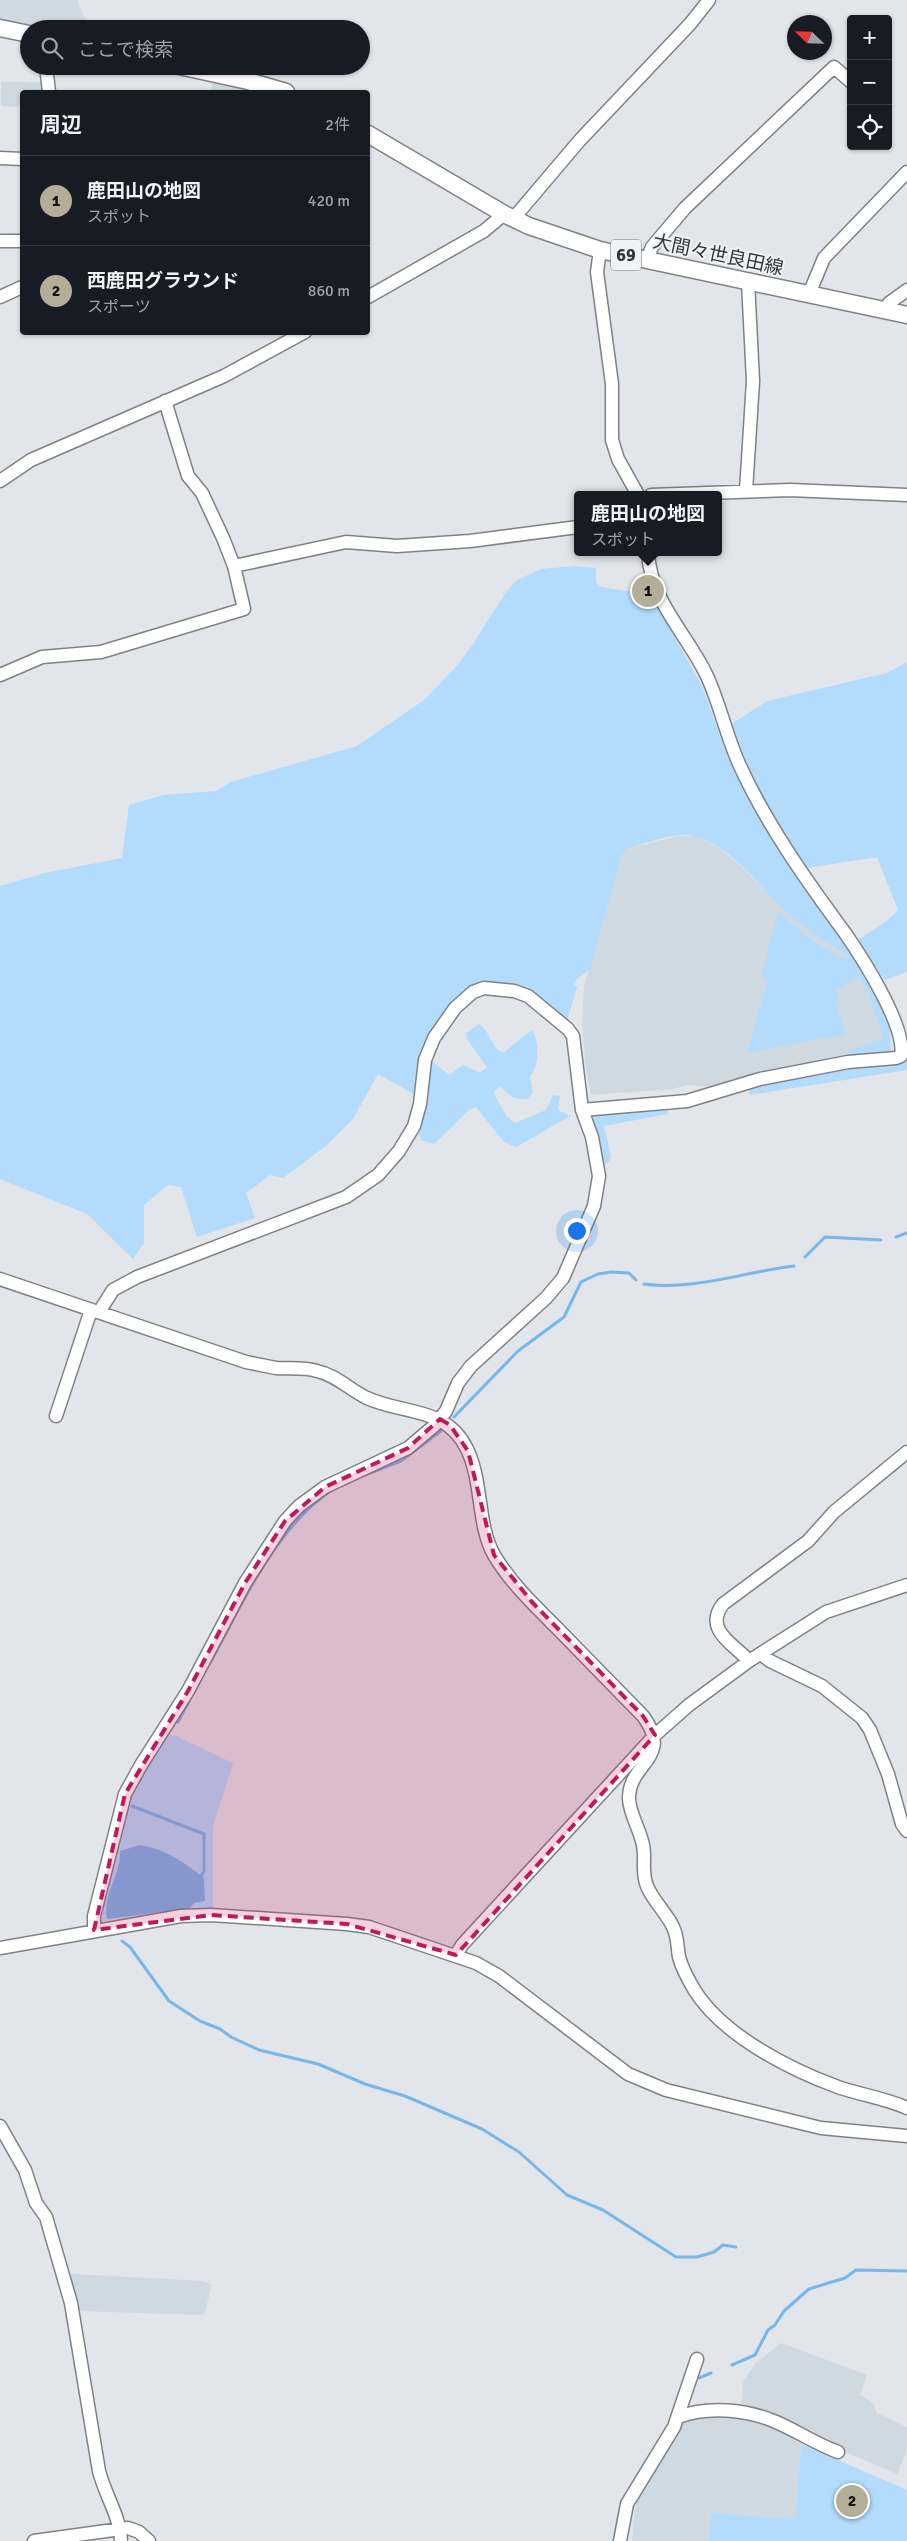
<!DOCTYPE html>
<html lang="ja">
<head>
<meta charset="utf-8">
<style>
	:root { --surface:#171b24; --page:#242831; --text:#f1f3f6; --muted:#9ea1a6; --line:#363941; --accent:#b4ae99 }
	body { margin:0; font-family:Signika,"Noto Sans JP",sans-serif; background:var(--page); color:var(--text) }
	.controls { position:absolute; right:15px; top:15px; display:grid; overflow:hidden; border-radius:5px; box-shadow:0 1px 4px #0004 }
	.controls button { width:45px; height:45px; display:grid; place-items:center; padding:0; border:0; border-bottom:1px solid var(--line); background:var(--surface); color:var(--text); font:25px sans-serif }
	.compass { position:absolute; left:787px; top:15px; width:45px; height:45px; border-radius:50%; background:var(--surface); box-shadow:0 1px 4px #0004; rotate:293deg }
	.you { position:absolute; left:576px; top:1230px; width:18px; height:18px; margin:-12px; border:4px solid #fff; border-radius:50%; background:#1a73e8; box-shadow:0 0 0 8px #1a73e833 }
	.badge { display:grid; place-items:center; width:32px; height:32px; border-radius:50%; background:var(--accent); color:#111; font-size:16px; font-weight:700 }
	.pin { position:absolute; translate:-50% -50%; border:2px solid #fff; box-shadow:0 1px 5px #0006 }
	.popup { position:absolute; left:574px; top:491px; width:148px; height:65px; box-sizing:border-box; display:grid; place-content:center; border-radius:5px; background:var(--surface); filter:drop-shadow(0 1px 4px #0005); font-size:16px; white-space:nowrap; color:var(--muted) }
	.popup b { font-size:19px; color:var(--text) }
	.popup::after { content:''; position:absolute; left:50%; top:100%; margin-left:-10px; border:10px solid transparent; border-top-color:var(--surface) }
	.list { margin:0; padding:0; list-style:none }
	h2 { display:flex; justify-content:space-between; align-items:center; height:65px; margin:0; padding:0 20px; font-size:21px }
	h2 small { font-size:16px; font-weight:400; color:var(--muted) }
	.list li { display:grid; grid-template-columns:32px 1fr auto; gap:15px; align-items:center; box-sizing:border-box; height:90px; padding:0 20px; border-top:1px solid var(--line) }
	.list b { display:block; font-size:19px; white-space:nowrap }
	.list p { margin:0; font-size:16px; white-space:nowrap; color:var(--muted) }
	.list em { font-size:16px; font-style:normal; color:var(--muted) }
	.icon { flex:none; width:28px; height:28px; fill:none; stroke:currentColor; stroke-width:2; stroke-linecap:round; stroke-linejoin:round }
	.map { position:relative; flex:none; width:907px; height:2541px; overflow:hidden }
	.search { position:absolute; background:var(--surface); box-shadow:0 1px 4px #0004; left:20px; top:20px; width:350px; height:55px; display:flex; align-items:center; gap:12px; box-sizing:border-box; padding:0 18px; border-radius:28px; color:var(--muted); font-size:19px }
	.panel { position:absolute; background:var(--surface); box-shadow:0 1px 4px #0004; left:20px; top:90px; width:350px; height:245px; border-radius:5px }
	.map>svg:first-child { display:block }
</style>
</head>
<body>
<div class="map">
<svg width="907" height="2541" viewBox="0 0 907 2541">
	<rect width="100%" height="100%" fill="#e2e5e9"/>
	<path fill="#cfd9e1" d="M0,0H77L89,29H49L0,19Z
		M1,82H44L45,92H22V103H19V107L1,106Z
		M217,82L271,92H210L213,83Z
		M678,836H697L719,848L741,866L793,918L812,933L857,960L891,1035L851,1055L763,1071L711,1087L687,1085L673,1089L591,1095L586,1069L582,1024L584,987L622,855L627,849Z
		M74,2274L203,2281L212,2285L204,2315L78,2311L67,2276Z
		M781,2343L867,2375L860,2395L873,2403L877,2413L907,2427V2450L897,2474L841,2450L774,2414L750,2406L745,2417L780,2431L801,2444L795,2519L711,2513L709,2541H632L634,2517L638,2498L670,2447L686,2415L734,2416L741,2404L743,2382L755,2364Z"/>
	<path fill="#b2dbfc" d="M575,566L596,568V582L601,587L651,595L702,686L727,756L761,821L810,896L857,960L889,1019L891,1052L851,1055L847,1052L884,1038L866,987L859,977L836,990L839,1001L835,1003L847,1036L827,1037L747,1053L767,983L762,975L778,912L806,936L838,957L855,959C834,947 812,935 794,919C764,893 738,851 698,837C677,830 647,843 627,849L622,855L590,969L577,979L574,985L577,987L568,1018L561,1020L506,986L454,1003L431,1060L449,1075L463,1065L480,1073L487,1067L467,1039L466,1033L479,1024C490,1031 491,1047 503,1053L532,1030C540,1045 539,1064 530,1077L533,1092L527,1099C515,1100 508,1096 501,1086L493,1092L507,1117L515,1123L546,1110L553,1095L560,1096L558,1110L570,1116L516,1147L504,1142L476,1107L469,1110L434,1144L421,1140L418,1129L426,1095L412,1093L378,1074L353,1119L327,1145L283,1178L270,1175L246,1193L255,1218L197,1237L181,1187L168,1185L144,1205V1243L133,1259L87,1214L0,1179V886L45,873L122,858L129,805L163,795L216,791L231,782L357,746L424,700L455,668L471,647L506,592L517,580L541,569Z
		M907,662V972L885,980L857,941L889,919L898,910L877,857L807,868C776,823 747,777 730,725L767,701L887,673Z
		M907,1062V1070L750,1095L747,1087L848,1066Z
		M668,1107V1114L604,1126L611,1156L609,1162L603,1165L593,1127V1115Z
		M165,1734L176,1736L233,1763L213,1827V1911L195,1909L103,1921L102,1904L114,1869L131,1795Z
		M801,2444L907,2490V2541H709L711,2513L795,2519Z"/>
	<path fill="#77b7ea" d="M140,1845C165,1849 184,1862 204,1878L205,1901L194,1903L190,1908L107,1919C103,1890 121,1877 120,1851Z"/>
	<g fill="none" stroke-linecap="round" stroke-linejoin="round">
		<path stroke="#77b7ea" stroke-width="3" d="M896,1237L907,1233
			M805,1257L825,1237L881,1240
			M644,1284C692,1291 744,1272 794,1266
			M454,1417L518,1351L564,1317L581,1282L598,1274L611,1272L629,1273L636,1280
			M362,1476L401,1461L441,1431
			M211,1661C243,1603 275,1528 332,1490
			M178,1722L189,1701
			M132,1806L204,1834V1871L200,1878
			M122,1941L130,1947L169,2001L200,2021L220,2029L231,2037L259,2050L318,2064L365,2084L405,2096L482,2129L519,2152L567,2195L603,2210L676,2257H697L714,2252L723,2245L736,2247
			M732,2365L755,2355L768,2330L775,2325L784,2311L809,2289L845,2278L856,2270L907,2271
			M699,2378L711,2373"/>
		<defs>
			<path id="minor" d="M46,66L49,92
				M0,158L22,159
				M513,219L580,140L690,24L709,0
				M0,241H22
				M600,250L597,272L612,384V440L618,459L638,495
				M647,260L652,247L685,208L834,67L851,82
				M809,294L824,258L907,172
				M0,297L22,287
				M368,297L484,231L504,214
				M887,311L889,303L907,290
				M0,481L31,460L224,376L305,332
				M746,491L753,381L748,282
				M651,495L790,490L907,495
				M234,566L346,542L397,546L470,541L578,527
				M0,675L42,657L101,652L244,609L234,566L223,538L202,493L188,476L165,401
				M582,1110L687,1101L760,1079L848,1062L896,1058L901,1056C907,1027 861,956 845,933C806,880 767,825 740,766C726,736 720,703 706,674C686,633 650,600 648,552
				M0,1279L246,1362C256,1364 266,1366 276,1368C289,1369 304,1367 317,1371C336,1375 350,1390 367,1398C404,1415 446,1406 467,1449C483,1482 477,1525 494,1555C510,1582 534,1605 556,1627C585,1657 614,1686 643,1716C674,1758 629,1762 629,1798C629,1813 640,1829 643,1845C646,1859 641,1872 647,1886C653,1901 666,1912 673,1927C678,1937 677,1946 679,1957C682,1968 689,1981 695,1991C724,2036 789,2069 838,2087C861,2095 885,2098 907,2108
				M56,1416L91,1310
				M761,1654L770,1661L822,1686L862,1718L870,1730L888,1774L902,1824L907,1831
				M749,1661C734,1644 703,1630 723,1604L808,1541L834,1512L907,1452
				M94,1930V1916L125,1794L141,1765L188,1691L245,1583L285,1521L299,1506L325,1487L408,1448L434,1426L446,1411L458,1383L471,1366L546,1298L563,1278L594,1206L599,1176L592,1137L582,1110L573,1036L568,1029L528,996L514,991L484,988L473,992L455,1008L434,1038L425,1060L420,1104L414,1126L399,1151L378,1175L346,1197L137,1277L113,1290L99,1312
				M0,1948L181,1916L211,1915L347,1924L369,1927L476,1963L499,1976L628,2074L666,2090L821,2128L907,2136
				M456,1955L462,1945L655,1735L689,1705L749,1661L826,1612L907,1585
				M0,2126L25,2170L36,2203L46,2217L71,2303L99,2471C105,2495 120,2516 121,2541
				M678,2417C708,2406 746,2409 776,2422C797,2431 816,2444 838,2452
				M34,2541L128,2528L139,2532L149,2541
				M620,2541L627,2504L674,2427L697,2359"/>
			<path id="major" d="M0,28L29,34
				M179,66L248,81L286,92
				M368,134L504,214L529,226L600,250L907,315"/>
		</defs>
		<use href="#minor" stroke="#7e8284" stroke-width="15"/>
		<use href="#major" stroke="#7e8284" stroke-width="19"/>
		<use href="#minor" stroke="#fff" stroke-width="12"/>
		<use href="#major" stroke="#fff" stroke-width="16"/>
	</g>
	<path fill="#c2185b" fill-opacity="0.2" stroke="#c2185b" stroke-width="4" stroke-dasharray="10 6" stroke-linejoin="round" d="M440,1419L450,1425L468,1451L494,1555L532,1602L643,1716L655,1735L456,1955L347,1924L211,1915L94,1930L125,1794L188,1691L245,1583L285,1521L325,1487L408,1448Z"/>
	<g text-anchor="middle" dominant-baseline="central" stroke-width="4" stroke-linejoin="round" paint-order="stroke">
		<rect fill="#eff3f6" stroke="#6b6e70" stroke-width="1" x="611" y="239.5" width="30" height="31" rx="4"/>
		<g font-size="18" font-weight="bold" fill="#333536">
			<text x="626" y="255">69</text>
		</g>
		<g font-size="19" fill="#333536" stroke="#eff3f6">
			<text transform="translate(718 255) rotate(12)">大間々世良田線</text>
		</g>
	</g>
</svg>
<div class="controls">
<button>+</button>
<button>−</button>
<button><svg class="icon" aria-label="locate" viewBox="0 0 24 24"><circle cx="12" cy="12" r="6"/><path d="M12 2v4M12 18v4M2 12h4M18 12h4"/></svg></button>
</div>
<svg class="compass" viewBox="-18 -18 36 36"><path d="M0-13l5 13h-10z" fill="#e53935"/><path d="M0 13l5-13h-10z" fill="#9ea1a6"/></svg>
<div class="you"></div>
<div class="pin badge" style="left:648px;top:591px">1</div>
<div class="popup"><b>鹿田山の地図</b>スポット</div>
<div class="pin badge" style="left:852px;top:2501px">2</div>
<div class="search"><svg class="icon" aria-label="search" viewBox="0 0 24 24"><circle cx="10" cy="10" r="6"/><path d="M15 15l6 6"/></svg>ここで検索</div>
<section class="panel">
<h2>周辺<small>2件</small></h2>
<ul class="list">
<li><span class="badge">1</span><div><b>鹿田山の地図</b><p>スポット</p></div><em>420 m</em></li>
<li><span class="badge">2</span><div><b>西鹿田グラウンド</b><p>スポーツ</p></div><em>860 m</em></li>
</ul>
</section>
</div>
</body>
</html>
